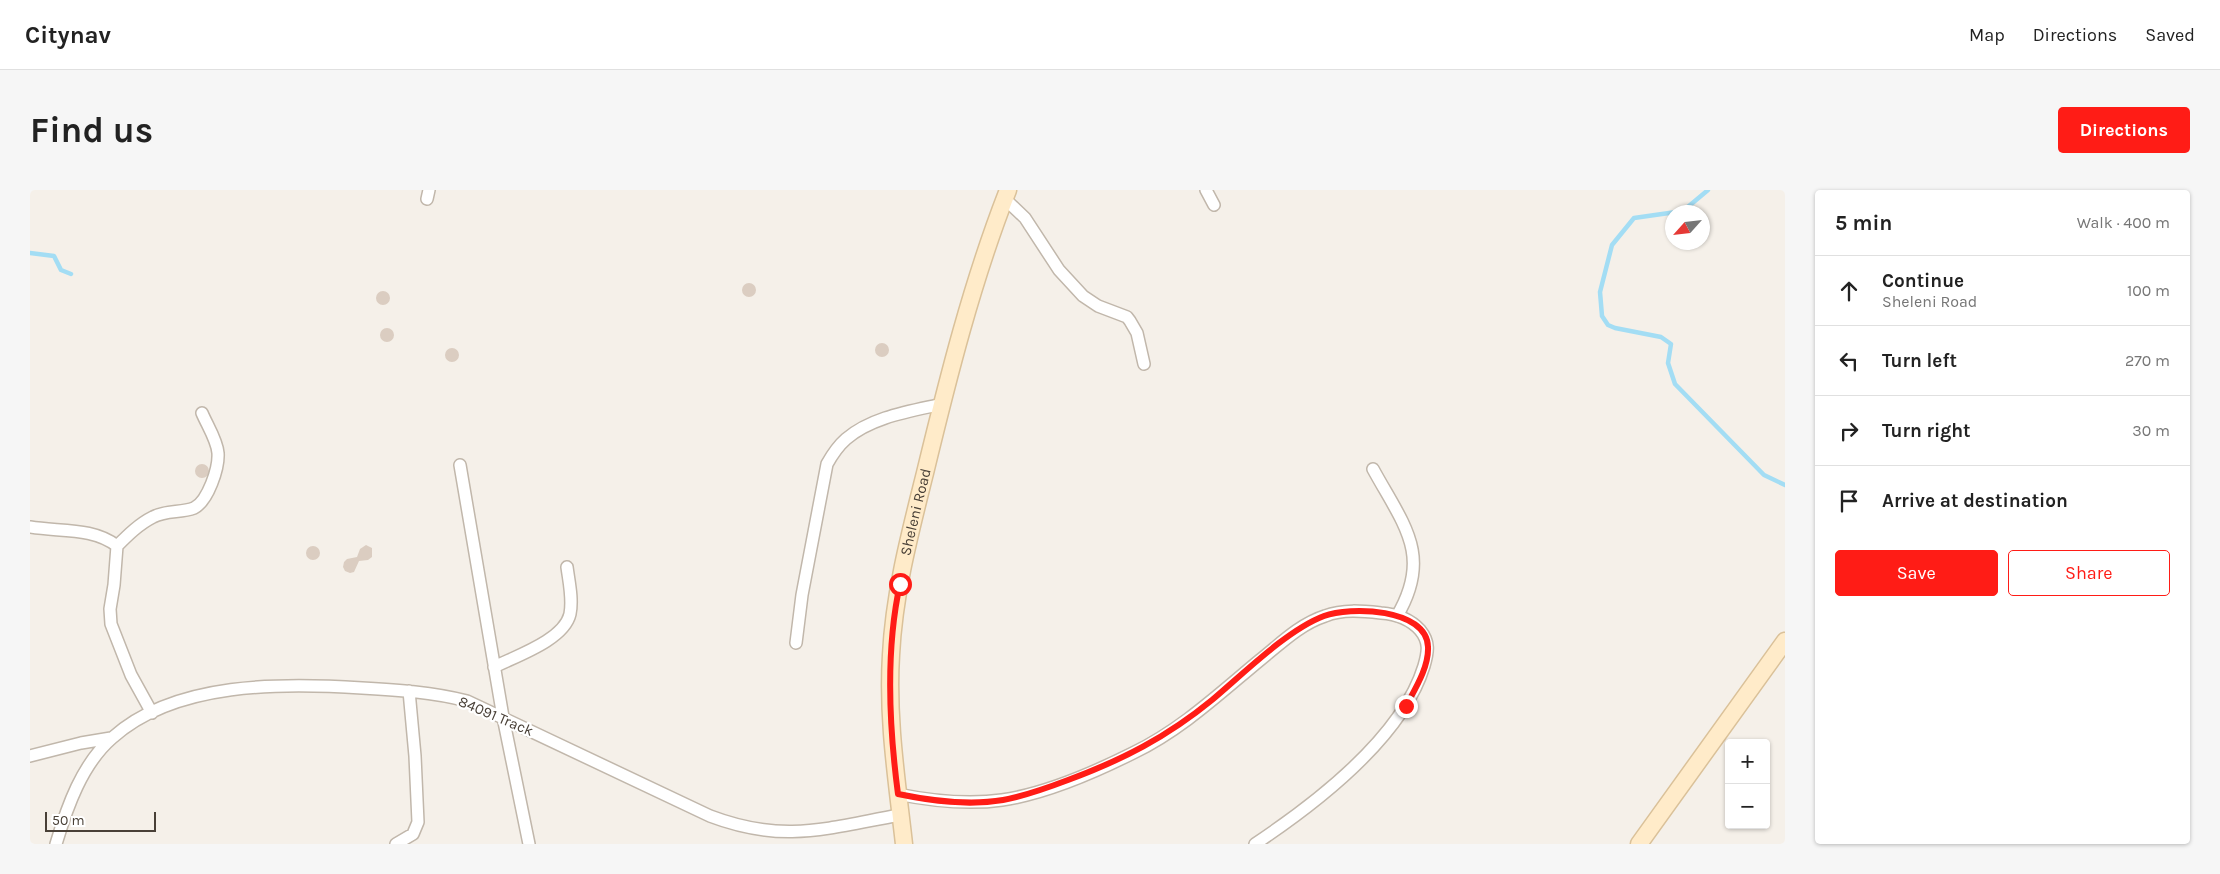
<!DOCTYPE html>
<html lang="en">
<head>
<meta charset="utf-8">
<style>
	:root { --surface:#fff; --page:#f6f6f6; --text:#222; --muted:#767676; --line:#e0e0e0; --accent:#ff1c16 }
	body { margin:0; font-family:Karla,sans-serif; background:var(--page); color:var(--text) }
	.controls { position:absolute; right:15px; bottom:15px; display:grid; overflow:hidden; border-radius:5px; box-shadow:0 1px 4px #0004 }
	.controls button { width:45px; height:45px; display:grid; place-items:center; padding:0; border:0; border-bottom:1px solid var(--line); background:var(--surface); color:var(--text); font:25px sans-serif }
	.compass { position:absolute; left:1635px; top:15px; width:45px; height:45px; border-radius:50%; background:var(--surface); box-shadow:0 1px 4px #0004; rotate:243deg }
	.scale { position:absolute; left:15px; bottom:12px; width:111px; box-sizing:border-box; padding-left:5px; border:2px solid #494037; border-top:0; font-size:14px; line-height:18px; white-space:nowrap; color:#494037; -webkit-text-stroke:4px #fff; paint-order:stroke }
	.stop { position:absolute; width:15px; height:15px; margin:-11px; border:4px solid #ff1c16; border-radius:50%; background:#fff }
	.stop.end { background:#ff1c16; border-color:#fff; box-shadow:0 1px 5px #0008 }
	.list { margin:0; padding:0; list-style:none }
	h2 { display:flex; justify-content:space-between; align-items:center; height:65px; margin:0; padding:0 20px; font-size:21px }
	h2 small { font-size:16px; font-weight:400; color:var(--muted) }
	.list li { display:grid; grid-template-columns:32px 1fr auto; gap:15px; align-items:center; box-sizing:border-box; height:70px; padding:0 20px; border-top:1px solid var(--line) }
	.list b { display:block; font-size:19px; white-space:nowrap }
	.list p { margin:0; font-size:16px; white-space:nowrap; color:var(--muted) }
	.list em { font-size:16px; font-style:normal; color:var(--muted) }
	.actions { display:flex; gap:10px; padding:15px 20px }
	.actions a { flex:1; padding:11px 0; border:1px solid var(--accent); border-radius:5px; text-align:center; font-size:18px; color:var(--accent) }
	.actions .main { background:var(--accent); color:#fff }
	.icon { flex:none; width:28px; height:28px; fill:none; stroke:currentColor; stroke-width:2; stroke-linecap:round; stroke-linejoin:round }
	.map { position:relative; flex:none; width:1755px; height:654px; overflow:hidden; border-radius:5px }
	header { display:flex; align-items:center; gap:30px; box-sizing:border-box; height:70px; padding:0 25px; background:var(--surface); border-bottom:1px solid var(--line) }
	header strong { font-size:24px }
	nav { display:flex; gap:28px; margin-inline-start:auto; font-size:18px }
	.intro { display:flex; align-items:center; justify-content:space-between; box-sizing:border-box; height:120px; padding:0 30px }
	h1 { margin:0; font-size:35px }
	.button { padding:12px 22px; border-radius:5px; background:var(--accent); color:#fff; font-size:18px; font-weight:700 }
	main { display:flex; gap:30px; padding:0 30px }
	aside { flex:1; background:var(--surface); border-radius:5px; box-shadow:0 1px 4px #0004 }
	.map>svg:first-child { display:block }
</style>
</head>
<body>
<header>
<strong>Citynav</strong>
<nav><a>Map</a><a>Directions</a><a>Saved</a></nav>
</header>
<div class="intro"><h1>Find us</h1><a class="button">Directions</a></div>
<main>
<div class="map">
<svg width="1755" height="654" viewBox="0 0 1755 654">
	<rect width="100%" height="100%" fill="#f5f0e9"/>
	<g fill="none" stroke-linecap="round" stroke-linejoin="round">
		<path stroke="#a3ddf4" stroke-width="4.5" d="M1678,0L1653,21L1604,28L1582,55L1570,102L1572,126L1578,135L1585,138L1631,147L1641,154L1638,173L1645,194L1734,285L1755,295
			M0,63L24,66L31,80L41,84"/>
	</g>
	<path fill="#dbcdc1" d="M712 100a7 7 0 1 1 14 0a7 7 0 1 1-14 0Z
		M346 108a7 7 0 1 1 14 0a7 7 0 1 1-14 0Z
		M350 145a7 7 0 1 1 14 0a7 7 0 1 1-14 0Z
		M845 160a7 7 0 1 1 14 0a7 7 0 1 1-14 0Z
		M415 165a7 7 0 1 1 14 0a7 7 0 1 1-14 0Z
		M165 281a7 7 0 1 1 14 0a7 7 0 1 1-14 0Z
		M336,355L342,358V367L338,370L329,371L324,382L320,383L315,381L313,377L314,372L317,369L327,367L330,359Z
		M276 363a7 7 0 1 1 14 0a7 7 0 1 1-14 0Z"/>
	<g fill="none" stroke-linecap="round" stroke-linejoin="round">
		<defs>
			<path id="street" d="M1176,0L1184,15
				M397,9L399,0
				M975,9L995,28L1029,80L1053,106L1068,116L1097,127L1100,131L1107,143L1114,174
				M430,275L473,527L499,654
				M1343,279C1373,334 1403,365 1367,426
				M0,337C29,342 63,337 87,356L84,395L80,419L81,434L101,485L122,523
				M87,356C98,345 109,334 123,327C136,320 151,323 164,318C178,311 189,278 188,263C187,250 177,235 172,223
				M766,453L772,405L797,274C802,265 808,256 816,249C841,227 881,221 912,214
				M464,477C486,466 534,450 540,424C543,409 539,392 537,377
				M0,566L51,553L81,548
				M867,604C902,611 937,615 972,610C1014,604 1065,582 1103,563C1151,540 1190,503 1230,470C1250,454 1270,434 1295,426C1313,419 1332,421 1351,423C1365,424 1380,429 1390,440C1400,452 1398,462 1394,476C1372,548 1285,614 1225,654
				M26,654C37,617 52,574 82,548C145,491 253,493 332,498C368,500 402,502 437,511L680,626C754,654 797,638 870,625
				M366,654L383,644L388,632L385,566L379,501"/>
			<g id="secondary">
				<path id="s1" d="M874,654C867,591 857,529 861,465C864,403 880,343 895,283C918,188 942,92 978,0"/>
				<path d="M1609,654L1755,451"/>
			</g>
		</defs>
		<use href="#street" stroke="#c1b7ab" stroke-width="14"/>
		<use href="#secondary" stroke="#dac199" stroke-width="19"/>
		<use href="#street" stroke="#fff" stroke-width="11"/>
		<use href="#secondary" stroke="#ffebc9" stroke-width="16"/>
	</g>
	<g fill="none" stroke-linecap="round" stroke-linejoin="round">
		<path stroke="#ff1c16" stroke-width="6" d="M870,394C855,462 859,536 868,604C902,611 938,616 973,610C995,606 1017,598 1038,590C1092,570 1137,547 1182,510C1213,484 1257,440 1294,426C1319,416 1397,418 1398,457C1399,477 1385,499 1376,516"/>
	</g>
	<g text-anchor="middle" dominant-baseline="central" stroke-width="4.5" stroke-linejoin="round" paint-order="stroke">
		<g font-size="15" fill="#494037" stroke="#fff">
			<text stroke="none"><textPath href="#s1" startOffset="335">Sheleni Road</textPath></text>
			<text transform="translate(466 526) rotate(23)">84091 Track</text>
		</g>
	</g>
</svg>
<div class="controls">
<button>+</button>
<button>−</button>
</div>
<svg class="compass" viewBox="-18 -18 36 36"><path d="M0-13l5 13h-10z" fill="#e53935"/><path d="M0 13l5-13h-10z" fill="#767676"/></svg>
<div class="scale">50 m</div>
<div class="stop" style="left:870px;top:394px"></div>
<div class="stop end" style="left:1376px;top:516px"></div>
</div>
<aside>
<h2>5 min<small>Walk · 400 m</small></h2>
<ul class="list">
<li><svg class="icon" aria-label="ahead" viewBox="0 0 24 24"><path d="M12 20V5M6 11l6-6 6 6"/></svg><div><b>Continue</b><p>Sheleni Road</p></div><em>100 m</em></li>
<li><svg class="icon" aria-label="left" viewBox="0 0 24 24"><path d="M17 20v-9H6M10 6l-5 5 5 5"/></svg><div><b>Turn left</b></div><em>270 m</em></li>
<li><svg class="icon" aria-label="right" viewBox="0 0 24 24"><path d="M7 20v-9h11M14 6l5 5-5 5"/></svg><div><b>Turn right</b></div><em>30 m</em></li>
<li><svg class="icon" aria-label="arrive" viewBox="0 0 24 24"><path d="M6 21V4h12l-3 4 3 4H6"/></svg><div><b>Arrive at destination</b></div></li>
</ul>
<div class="actions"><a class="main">Save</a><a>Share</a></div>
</aside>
</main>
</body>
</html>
